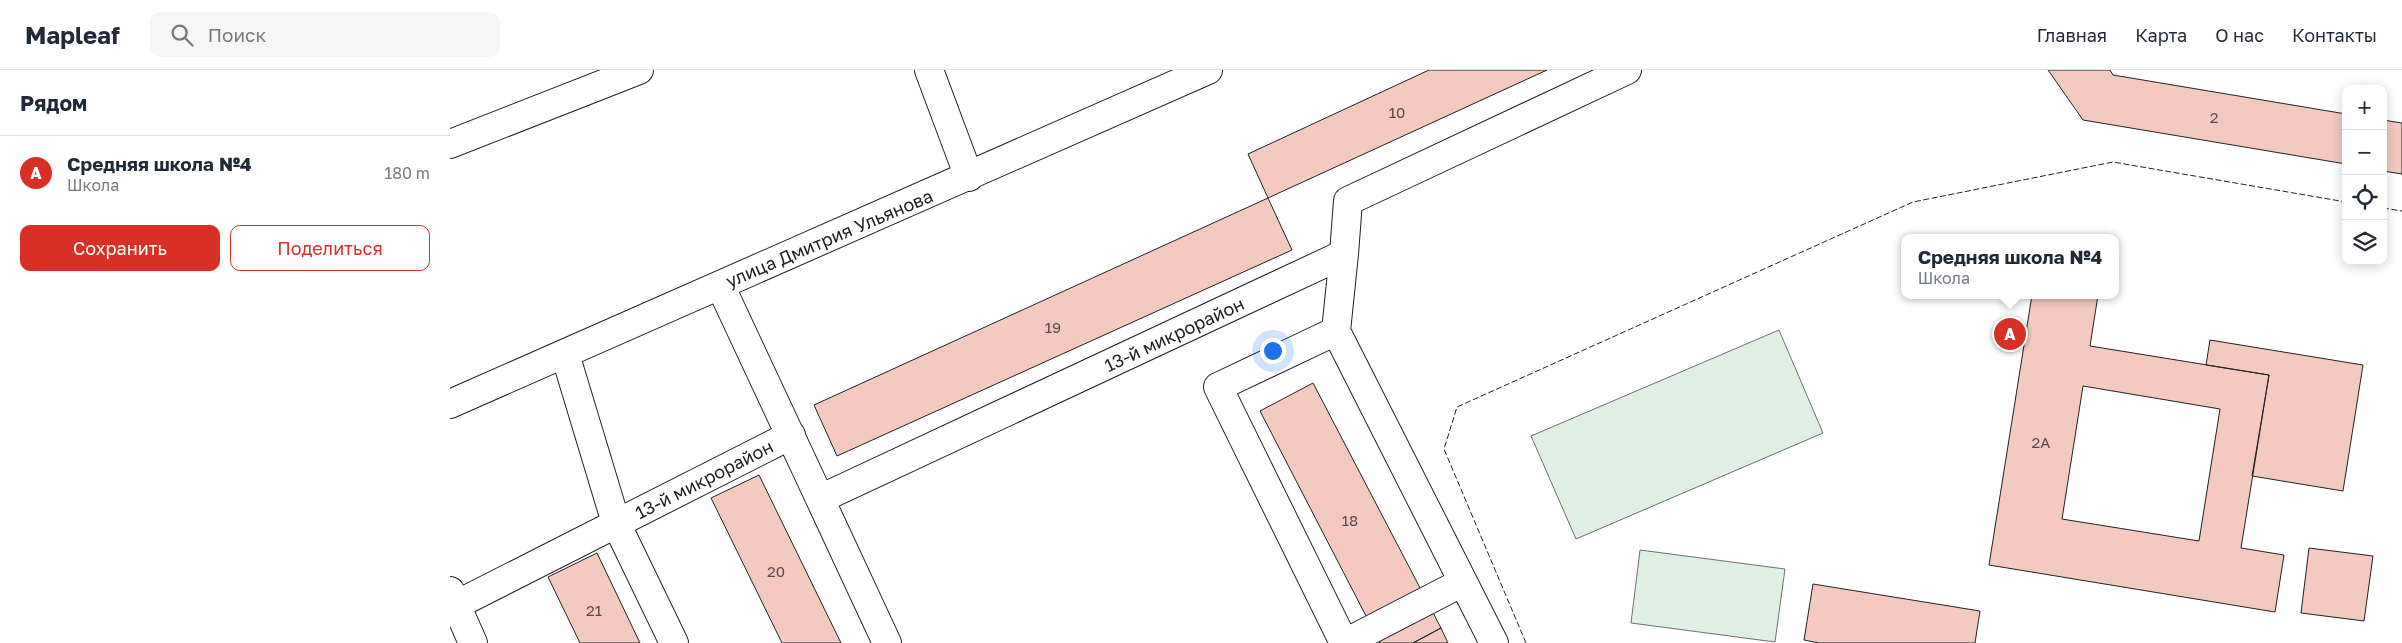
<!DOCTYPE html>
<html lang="ru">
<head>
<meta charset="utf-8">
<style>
	:root { --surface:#fff; --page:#f6f6f7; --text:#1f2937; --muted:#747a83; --line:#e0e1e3; --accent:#d93025 }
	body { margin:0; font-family:"Golos Text",sans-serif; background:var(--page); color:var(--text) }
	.controls { position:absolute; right:15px; top:15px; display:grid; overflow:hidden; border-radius:10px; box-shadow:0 2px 12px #0003 }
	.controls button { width:45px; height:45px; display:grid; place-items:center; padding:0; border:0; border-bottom:1px solid var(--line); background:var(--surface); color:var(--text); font:25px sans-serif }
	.you { position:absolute; left:822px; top:280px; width:18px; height:18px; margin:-12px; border:4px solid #fff; border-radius:50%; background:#1a73e8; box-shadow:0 0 0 8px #1a73e833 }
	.badge { display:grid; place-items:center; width:32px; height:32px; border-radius:50%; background:var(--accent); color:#fff; font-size:16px; font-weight:700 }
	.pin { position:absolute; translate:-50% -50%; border:2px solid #fff; box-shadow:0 1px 5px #0006 }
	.popup { position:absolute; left:1451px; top:164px; width:218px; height:65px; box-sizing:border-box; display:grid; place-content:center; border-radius:10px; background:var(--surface); filter:drop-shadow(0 1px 4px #0005); font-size:16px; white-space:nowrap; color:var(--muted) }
	.popup b { font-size:19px; color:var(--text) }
	.popup::after { content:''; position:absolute; left:50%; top:100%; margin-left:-10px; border:10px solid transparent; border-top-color:var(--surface) }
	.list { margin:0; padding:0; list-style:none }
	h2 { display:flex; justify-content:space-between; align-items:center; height:65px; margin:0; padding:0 20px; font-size:21px }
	h2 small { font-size:16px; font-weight:400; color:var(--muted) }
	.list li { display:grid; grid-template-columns:32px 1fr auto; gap:15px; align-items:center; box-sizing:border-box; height:75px; padding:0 20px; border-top:1px solid var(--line) }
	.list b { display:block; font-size:19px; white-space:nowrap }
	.list p { margin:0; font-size:16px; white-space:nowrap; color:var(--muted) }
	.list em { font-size:16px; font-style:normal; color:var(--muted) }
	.actions { display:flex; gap:10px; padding:15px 20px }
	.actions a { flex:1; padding:11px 0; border:1px solid var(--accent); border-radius:10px; text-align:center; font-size:18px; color:var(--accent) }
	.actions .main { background:var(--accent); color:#fff }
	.icon { flex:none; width:28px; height:28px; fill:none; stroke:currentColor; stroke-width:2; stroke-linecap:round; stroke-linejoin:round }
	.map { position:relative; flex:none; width:1952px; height:573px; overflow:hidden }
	header { display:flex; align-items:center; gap:30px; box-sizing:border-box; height:70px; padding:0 25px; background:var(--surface); border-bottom:1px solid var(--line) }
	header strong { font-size:24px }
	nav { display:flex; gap:28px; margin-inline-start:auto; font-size:18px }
	.search { width:350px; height:45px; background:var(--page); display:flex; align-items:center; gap:12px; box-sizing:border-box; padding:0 18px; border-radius:10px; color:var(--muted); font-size:19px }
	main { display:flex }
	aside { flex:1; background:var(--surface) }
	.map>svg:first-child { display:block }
</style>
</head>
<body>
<header>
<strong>Mapleaf</strong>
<div class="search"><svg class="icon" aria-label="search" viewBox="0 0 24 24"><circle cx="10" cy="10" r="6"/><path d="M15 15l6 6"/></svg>Поиск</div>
<nav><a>Главная</a><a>Карта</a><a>О нас</a><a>Контакты</a></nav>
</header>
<main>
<aside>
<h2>Рядом<small></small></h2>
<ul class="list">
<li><span class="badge">A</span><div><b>Средняя школа №4</b><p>Школа</p></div><em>180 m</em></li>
</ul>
<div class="actions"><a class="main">Сохранить</a><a>Поделиться</a></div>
</aside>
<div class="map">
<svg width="1952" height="573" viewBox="0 0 1952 573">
	<rect width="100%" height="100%" fill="#fff"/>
	<path fill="#e0efe3" stroke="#6f6f6f" d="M1329,260L1373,363L1126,469L1081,366Z
		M1190,480L1335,499L1325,572L1181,553Z"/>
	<path fill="#f3c9c0" stroke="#222" fill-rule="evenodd" d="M979,0H1097L818,128L798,84Z
		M1598,0H1660L1663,5L1896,44V94L1633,50Z
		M1933,50L1952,53V104L1933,101Z
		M818,128L842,180L387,386L364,335Z
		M1582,225H1648L1640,276L1819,305L1791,478L1834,485L1825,542L1539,495ZM1633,316L1770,339L1749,471L1612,449Z
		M1760,270L1913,295L1893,421L1802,406L1819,305L1756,295Z
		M863,313L991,558L963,573H930L810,341Z
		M309,405L391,573H332L261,428Z
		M1859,478L1923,486L1914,551L1851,543Z
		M147,483L190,573H130L98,507Z
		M1363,514L1530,541L1525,573H1369L1354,570Z
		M991,558L998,573H963Z"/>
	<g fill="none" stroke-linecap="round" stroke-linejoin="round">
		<defs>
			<path id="minor" d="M479,0L519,107
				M0,74L189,0
				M894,184L886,261L1044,573
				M270,215L370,429
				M886,261L768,317L894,573
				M115,284L166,453L224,573
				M0,334L758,0
				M0,521L23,573
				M0,538L341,365
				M437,573L370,429L894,184L898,131L1177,0
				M895,573L1013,512"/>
		</defs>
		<use href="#minor" stroke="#222" stroke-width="30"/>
		<use href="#minor" stroke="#fff" stroke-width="28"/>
		<path stroke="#222" stroke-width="1" stroke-dasharray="6 2.5" stroke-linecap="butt" d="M1933,138L1952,141
			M1076,573L994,379L1007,337L1463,132L1663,92L1896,132"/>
	</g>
	<g text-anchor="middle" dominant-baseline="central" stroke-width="4" stroke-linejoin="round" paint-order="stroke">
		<g font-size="15" fill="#564c4a">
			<text x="947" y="42">10</text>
			<text x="1764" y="47">2</text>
			<text x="603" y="257">19</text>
			<text x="1591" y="372">2А</text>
			<text x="900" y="450">18</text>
			<text x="326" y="501">20</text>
			<text x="144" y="540">21</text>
		</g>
		<g font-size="18" fill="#222" stroke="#fff">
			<text transform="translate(379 168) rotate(-23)">улица Дмитрия Ульянова</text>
			<text transform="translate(724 264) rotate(-25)">13-й микрорайон</text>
			<text transform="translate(254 409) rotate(-27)">13-й микрорайон</text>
		</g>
	</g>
</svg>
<div class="controls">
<button>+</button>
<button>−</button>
<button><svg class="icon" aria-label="locate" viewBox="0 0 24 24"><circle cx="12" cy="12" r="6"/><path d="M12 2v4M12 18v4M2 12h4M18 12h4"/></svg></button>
<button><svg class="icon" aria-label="layers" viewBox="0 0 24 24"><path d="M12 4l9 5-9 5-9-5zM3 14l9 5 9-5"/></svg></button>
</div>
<div class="you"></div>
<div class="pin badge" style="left:1560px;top:264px">A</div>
<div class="popup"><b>Средняя школа №4</b>Школа</div>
</div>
</main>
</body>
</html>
